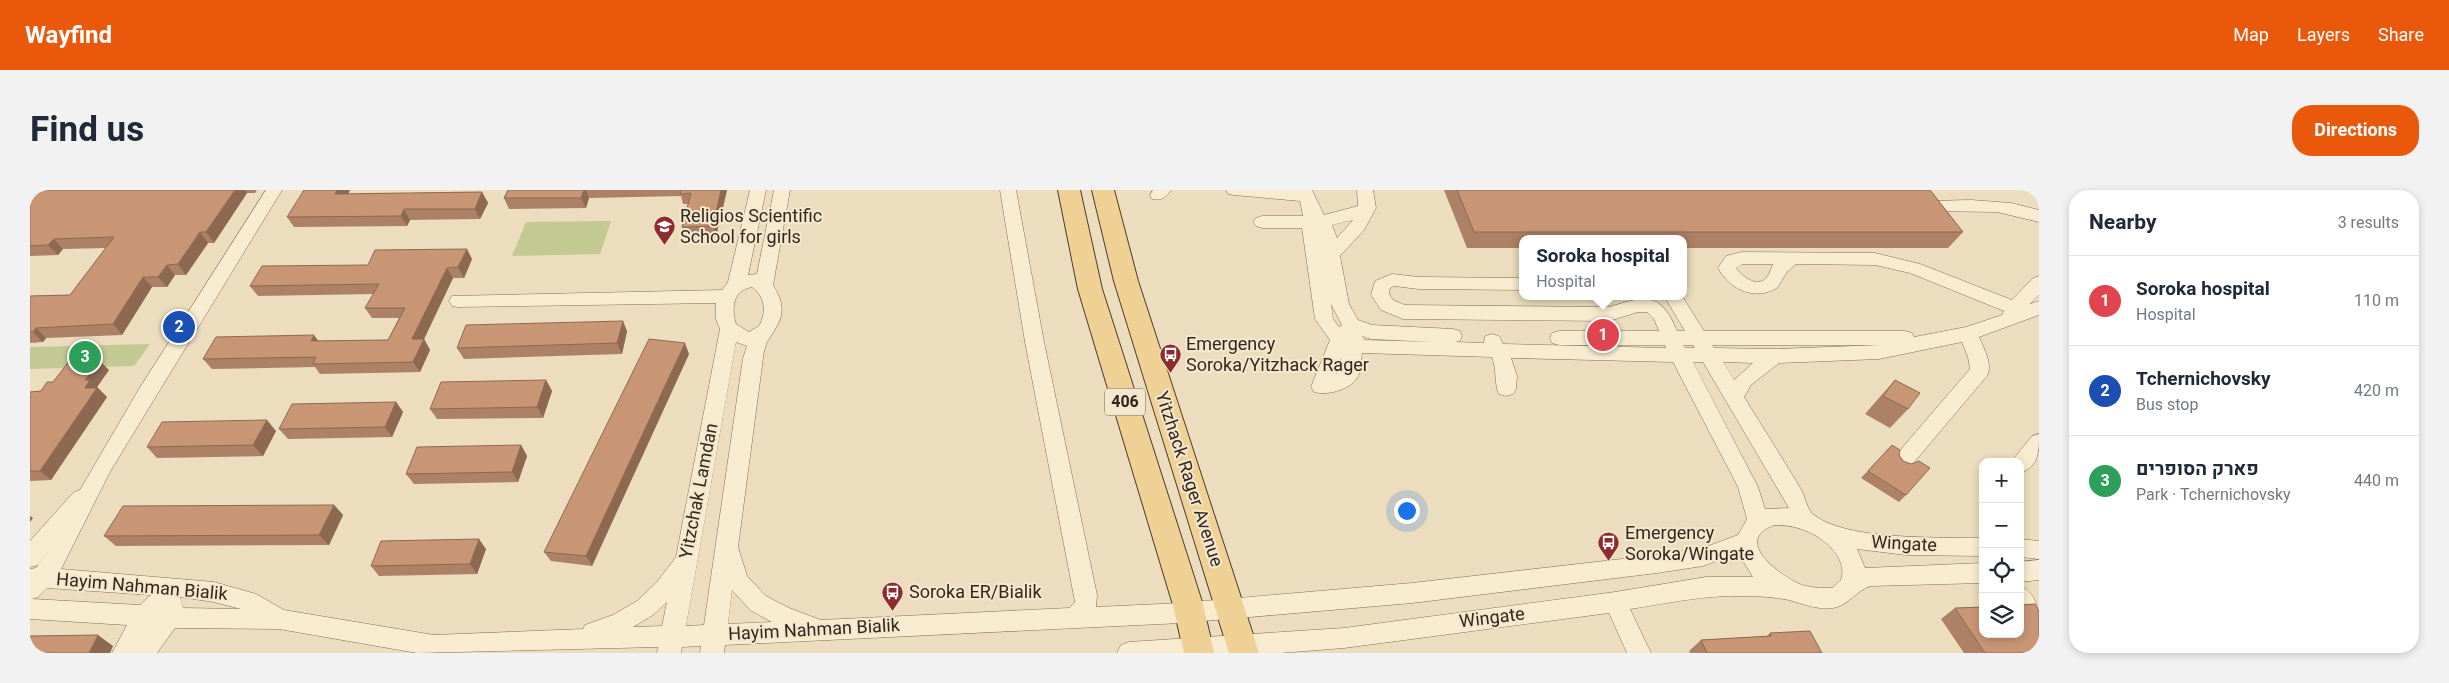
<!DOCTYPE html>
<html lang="en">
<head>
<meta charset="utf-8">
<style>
	:root { --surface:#fff; --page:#f2f2f3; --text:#1f2937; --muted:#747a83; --line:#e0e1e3; --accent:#ea580c }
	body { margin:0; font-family:Georgia,Heebo,serif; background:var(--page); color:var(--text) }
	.controls { position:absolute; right:15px; bottom:15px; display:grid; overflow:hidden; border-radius:10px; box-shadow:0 2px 8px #0003 }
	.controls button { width:45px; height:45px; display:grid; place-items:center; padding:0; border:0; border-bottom:1px solid var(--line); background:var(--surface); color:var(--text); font:25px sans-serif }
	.you { position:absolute; left:1376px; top:320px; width:18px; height:18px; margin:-12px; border:4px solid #fff; border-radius:50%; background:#1a73e8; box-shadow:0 0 0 8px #1a73e833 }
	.badge { display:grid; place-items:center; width:32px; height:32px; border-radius:50%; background:var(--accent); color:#fff; font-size:16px; font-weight:700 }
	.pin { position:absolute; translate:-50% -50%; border:2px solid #fff; box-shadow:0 1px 5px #0006 }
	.popup { position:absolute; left:1489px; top:45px; width:168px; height:65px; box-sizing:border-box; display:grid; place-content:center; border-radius:10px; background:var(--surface); filter:drop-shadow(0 1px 4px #0005); font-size:16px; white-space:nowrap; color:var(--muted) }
	.popup b { font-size:19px; color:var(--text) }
	.popup::after { content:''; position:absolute; left:50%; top:100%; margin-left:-10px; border:10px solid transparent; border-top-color:var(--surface) }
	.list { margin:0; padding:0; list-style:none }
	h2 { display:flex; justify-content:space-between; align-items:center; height:65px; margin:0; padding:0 20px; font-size:21px }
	h2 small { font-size:16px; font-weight:400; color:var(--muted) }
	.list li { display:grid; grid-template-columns:32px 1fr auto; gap:15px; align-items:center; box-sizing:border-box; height:90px; padding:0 20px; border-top:1px solid var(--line) }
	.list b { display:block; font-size:19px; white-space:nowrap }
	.list p { margin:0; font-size:16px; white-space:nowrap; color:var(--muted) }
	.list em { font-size:16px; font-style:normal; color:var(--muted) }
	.icon { flex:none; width:28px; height:28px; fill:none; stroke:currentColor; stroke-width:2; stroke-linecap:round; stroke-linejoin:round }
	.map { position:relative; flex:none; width:2009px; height:463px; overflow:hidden; border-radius:20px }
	header { display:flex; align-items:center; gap:30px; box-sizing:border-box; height:70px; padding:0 25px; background:var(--accent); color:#fff }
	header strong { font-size:24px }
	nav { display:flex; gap:28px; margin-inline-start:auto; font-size:18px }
	.intro { display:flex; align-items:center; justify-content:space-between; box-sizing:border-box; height:120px; padding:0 30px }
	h1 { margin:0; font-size:35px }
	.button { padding:12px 22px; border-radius:20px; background:var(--accent); color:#fff; font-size:18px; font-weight:700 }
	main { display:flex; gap:30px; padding:0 30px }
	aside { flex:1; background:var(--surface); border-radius:20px; box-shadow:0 2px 8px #0003 }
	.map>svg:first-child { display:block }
</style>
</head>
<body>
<header>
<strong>Wayfind</strong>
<nav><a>Map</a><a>Layers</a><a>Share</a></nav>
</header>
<div class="intro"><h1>Find us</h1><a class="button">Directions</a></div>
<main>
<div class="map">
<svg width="2009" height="463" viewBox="0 0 2009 463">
	<rect width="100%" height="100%" fill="#ebddbe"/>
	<path fill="#c3c993" d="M581,31L570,64L482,66L496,32Z
		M120,154L104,176L0,179V157Z"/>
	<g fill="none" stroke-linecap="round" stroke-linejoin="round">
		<defs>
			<path id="minor" d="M236,0H252L81,280L31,379L184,392L226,404L254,420L404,445L553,439L555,435L583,425L607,411L627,392L646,367L690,139L686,129V113L428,117L422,116L419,111L422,106L692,100L698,92L720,0H736L718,85L727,84L744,0H760L743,95C757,118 753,128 739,149C735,154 734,162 733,168L708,357L717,386L736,406L759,418L791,430L1039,418L1045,412L995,152L970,0H986L1014,152L1067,405L1066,417L1151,413L1382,393L1627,365L1673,358L1708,345L1717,329L1708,297L1643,172L1481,168L1487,186L1486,199L1483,204L1476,206L1469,204C1464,195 1467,179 1462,167L1332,163C1331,170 1331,178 1329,184C1324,199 1298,206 1284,202L1281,197L1300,150L1285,129L1272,38H1232L1226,36L1223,32L1226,28L1232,26H1273L1270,11L1204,5L1198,4L1196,0H1282L1294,25L1328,16L1327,0H1343L1346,18L1334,40L1310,66L1319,114L1328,130L1342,135L1423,139L1430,141L1432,146L1430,151L1425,152L1454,153L1455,146L1462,144L1469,146L1473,154L1636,158L1635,155H1529L1522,153L1520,148L1522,143L1529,141H1629L1624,129L1617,122H1608L1579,131L1373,129L1351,120L1341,105L1345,91L1362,84L1389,87L1493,88V100L1389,99L1364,96L1360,98L1359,104L1363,110L1375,115L1579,117C1615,106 1631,101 1647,141H1655L1634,106H1652L1674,141H1875L1882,143L1884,147L1936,137L1972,125L1974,121L1880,83L1845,75L1766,74L1757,82L1747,98C1725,111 1700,100 1688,78L1696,66L1712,62L1845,63L1890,74L1982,110L2003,88L2009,86V105L2000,114L2009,111V125L1949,147C1954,159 1963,174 1957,186L1880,277L1873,279L1866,277L1863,271L1866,265L1940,179L1938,167L1932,152L1849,169L1749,173L1721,195L1714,207C1733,238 1753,269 1772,301C1775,308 1778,321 1784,325C1817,351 1911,347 1953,348V366L1876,365L1827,359L1835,378L1953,373V393L1841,396C1826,400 1820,415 1803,418C1787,420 1774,414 1759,410C1745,407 1727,406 1713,406C1675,405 1638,413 1600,419L1621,463H1597L1579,423L1314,458L1250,463H1087L1091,455L1099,452L1314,438L1585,402L1676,387H1723L1708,363L1673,376L1627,383L1382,413L1151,433L695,455L694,463H670L671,456L652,457L651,463H627L628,457L387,463L249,439L145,438L127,463H82L97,435L0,429V379L6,378L24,353L8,375L0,377V351L44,302L50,300L109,199ZM1323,30L1307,48L1302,35ZM1712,74H1743C1741,79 1739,86 1735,89C1726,98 1711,85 1706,78ZM722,97C735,106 737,122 729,136L719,142L706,134C701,118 703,100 722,97ZM1301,114L1312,135L1309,137L1303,129ZM1332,146L1341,149L1402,152L1334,150ZM706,152L717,156L713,168L674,435L656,436ZM1653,155H1663L1665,158H1655ZM1682,155H1850L1745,159L1684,158ZM1312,168L1311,180L1306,184ZM1663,172H1673L1759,318L1735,319L1728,297ZM1693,172L1723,173L1704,190ZM1744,335C1753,335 1763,336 1771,339C1791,345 1819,367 1811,390L1802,398C1791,398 1782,398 1772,395C1758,390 1714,361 1731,343C1733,340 1740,337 1744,335ZM17,398L121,405L110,415L2,409L8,407ZM702,400L720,420L742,432L698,434ZM150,407L184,412L211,419L153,418ZM637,412L632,436L603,437L623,425Z
				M1123,0H1141C1136,8 1131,11 1122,9L1120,5Z
				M1941,10L1981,13L2009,20V32L1967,22L1899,21L1893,20L1891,16L1893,12L1899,11Z
				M2009,244C2009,261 2009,277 1990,283V272H1981L2002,246Z
				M1990,349L2009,351V369L1990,367Z
				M2009,370V390L1990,392V372Z
				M1990,396C2009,404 2009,424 2009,443C1988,435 1990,415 1990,396Z"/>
			<path id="major" d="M1028,0H1050L1072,99L1173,415L1184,463H1154L1143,415L1048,99Z
				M1062,0H1084L1108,91L1229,463H1199L1084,91Z"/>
		</defs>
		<use href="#minor" stroke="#836e57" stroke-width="1"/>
		<use href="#major" stroke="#503c2c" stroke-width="2"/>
		<use href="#minor" fill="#f7ebd0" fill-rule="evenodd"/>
		<use href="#major" fill="#efd196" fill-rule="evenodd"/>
	</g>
	<path fill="#ad8165" d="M4,0H227L225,3H217L184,53H178L156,85H145L137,97H122L92,145L16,148L13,152L0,153V106L40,105L76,58L33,59L28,65L0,66V5Z
		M320,0L318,4L452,2L458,13L450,29L380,30L377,36L264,37L257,27Z
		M478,0H697L686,47H656L652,37L658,14H653L651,6L559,8L556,18L479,19L474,8Z
		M1414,0H1900L1933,42L1918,58H1653V49H1493V58H1437Z
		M442,69L434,88H423L394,149L400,160L390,182L290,184L285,177L182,179L173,169L289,151L358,150L369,128H342L335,118L343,104L228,106L220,96L338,75Z
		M597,141L592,164L434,169L427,158Z
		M659,164L562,376L521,371L514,362Z
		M79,180L67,197L77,207L21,290L0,291V202L11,201L23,192Z
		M516,190L522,201L513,228L407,229L400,219Z
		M1865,190L1878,219L1860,238L1835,224L1848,209Z
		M366,212L373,222L362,247L258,249L249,239Z
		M246,241L233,266L127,268L117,257Z
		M491,255L497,266L488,292L384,294L376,284Z
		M1862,255L1873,271L1881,274L1876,305L1869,312L1831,288Z
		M304,315L313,325L299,355L86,356L74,346Z
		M456,359L447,384L349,386L341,376Z
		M1925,418L2009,463H1934L1911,429Z
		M1740,443L1792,463H1660L1659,461L1671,450L1737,446Z"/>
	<path fill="#8d6952" d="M205,0H215L217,3L184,53L176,42Z
		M307,0H320L312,14L305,4Z
		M554,0H556L559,8L556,18L551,8Z
		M691,0H697L686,47L683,36Z
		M452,2L458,13L450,29L445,19Z
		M374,19L380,30L377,36L371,26Z
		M170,42L178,53L156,85L148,74Z
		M24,49L33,59L28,65L18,55Z
		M437,59L442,69L434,88L428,77Z
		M137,75L145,85L137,97L128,87Z
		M417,78L423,88L394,149L400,160L390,182L383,172L382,149Z
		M113,87L122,97L92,145L83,134Z
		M593,131L597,141L592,164L587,153Z
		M6,138L16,148L13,152L3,142Z
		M284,145L292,156L281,151Z
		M655,153L659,164L562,376L556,366Z
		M70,171L79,180L67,197L77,207L21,290L10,281L55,198V190Z
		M516,190L522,201L513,228L507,217Z
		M366,212L373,222L362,247L355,237Z
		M237,230L246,241L233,266L223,255Z
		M491,255L497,266L488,292L482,282Z
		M304,315L313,325L299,355L289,345Z
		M0,326L3,328L0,332Z
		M449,349L456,359L447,384L440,374Z
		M68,445L83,456L80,463H59Z"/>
	<path fill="#c99675" stroke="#8d6952" d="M4,0H205L176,42H170L148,74L137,75L128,87H113L83,134L6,138L3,142H0V106L40,105L84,47L24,49L18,55L0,56V5Z
		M274,0H307L305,4L452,2L445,19H374L371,26L257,27Z
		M478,0H554L551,8H474Z
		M651,0H691L683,36L652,37L661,3L650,4Z
		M1427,0H1900L1933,42H1444Z
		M437,59L428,77L417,78L382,149H394L383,172L283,174L286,167L173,169L186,147L284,145L281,151L358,150L375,118H335L349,94L220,96L232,76L338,75L345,60Z
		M593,131L587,153L427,158L436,135Z
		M619,149L655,153L556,366L514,362Z
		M40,170L70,171L55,190H60L55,198H67L10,281H0V202L11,201L17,192H23Z
		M516,190L507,217L400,219L411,192Z
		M1865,190L1890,203L1878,219L1853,206Z
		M366,212L355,237L249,239L262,214Z
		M237,230L223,255L117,257L132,232Z
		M491,255L482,282L376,284L387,257Z
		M1862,255L1870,260L1869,265L1873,271L1881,274L1889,271L1900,278L1876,305L1838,281Z
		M304,315L289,345L74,346L93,316Z
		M449,349L440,374L341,376L351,351Z
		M2005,414L2009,422V463H1955L1925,418L1953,417V444H1990V415Z
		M1780,441L1792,463H1677L1671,450L1741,446L1740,443Z
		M68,445L59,463H0V446Z"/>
	<defs>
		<symbol id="school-pin" viewBox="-11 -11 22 30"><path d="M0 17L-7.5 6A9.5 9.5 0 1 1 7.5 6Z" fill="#8f2a2d" stroke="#f3e7cd"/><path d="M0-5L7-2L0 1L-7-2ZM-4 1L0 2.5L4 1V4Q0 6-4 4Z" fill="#fff"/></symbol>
		<symbol id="bus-pin" viewBox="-11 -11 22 30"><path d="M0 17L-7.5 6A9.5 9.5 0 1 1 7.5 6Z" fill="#8f2a2d" stroke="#f3e7cd"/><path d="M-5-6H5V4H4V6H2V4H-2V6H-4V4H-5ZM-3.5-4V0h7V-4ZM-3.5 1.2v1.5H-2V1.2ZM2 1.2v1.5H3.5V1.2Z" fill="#fff"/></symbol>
	</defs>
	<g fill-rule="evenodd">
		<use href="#school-pin" x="622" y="24" width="25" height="34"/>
		<use href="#bus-pin" x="1128" y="152" width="25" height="34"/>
		<use href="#bus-pin" x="1566" y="340" width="25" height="34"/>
		<use href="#bus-pin" x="850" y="390" width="25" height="34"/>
	</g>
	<g text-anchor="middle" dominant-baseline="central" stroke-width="4" stroke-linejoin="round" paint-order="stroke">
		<rect fill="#f3e7cd" stroke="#6d6051" stroke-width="1" x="1075" y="198.5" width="40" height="27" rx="4"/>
		<g font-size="16" font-weight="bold" fill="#33261c">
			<text x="1095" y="212">406</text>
		</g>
		<g font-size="18" fill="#33261c" stroke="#f3e7cd" text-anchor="start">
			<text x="650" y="26">Religios Scientific<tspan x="650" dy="21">School for girls</tspan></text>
			<text x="1156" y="154">Emergency<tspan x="1156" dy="21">Soroka/Yitzhack Rager</tspan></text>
			<text x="1595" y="343">Emergency<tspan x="1595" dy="21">Soroka/Wingate</tspan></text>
			<text x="879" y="402">Soroka ER/Bialik</text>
		</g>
		<g font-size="18" fill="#33261c" stroke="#f3e7cd">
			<text transform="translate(1159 289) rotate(72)">Yitzhack Rager Avenue</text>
			<text transform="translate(669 301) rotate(-79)">Yitzchak Lamdan</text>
			<text transform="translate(1874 354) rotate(3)">Wingate</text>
			<text transform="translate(112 397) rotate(5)">Hayim Nahman Bialik</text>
			<text transform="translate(1462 428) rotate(-7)">Wingate</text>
			<text transform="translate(784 440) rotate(-3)">Hayim Nahman Bialik</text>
		</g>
	</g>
</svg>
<div class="controls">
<button>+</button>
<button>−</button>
<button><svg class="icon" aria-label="locate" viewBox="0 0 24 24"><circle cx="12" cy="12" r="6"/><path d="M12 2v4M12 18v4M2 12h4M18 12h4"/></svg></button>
<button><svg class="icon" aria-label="layers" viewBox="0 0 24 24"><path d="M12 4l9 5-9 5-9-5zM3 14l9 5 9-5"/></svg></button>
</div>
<div class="you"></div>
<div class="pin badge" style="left:1573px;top:145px;background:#e0444e">1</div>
<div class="popup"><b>Soroka hospital</b>Hospital</div>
<div class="pin badge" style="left:149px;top:137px;background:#1a4fb4">2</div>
<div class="pin badge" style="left:55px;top:167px;background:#2e9e5b">3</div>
</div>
<aside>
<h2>Nearby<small>3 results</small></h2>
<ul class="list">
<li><span class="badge" style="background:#e0444e">1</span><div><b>Soroka hospital</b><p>Hospital</p></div><em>110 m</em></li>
<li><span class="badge" style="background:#1a4fb4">2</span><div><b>Tchernichovsky</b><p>Bus stop</p></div><em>420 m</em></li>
<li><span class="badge" style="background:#2e9e5b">3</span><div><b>פארק הסופרים</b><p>Park · Tchernichovsky</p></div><em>440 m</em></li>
</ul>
</aside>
</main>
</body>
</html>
